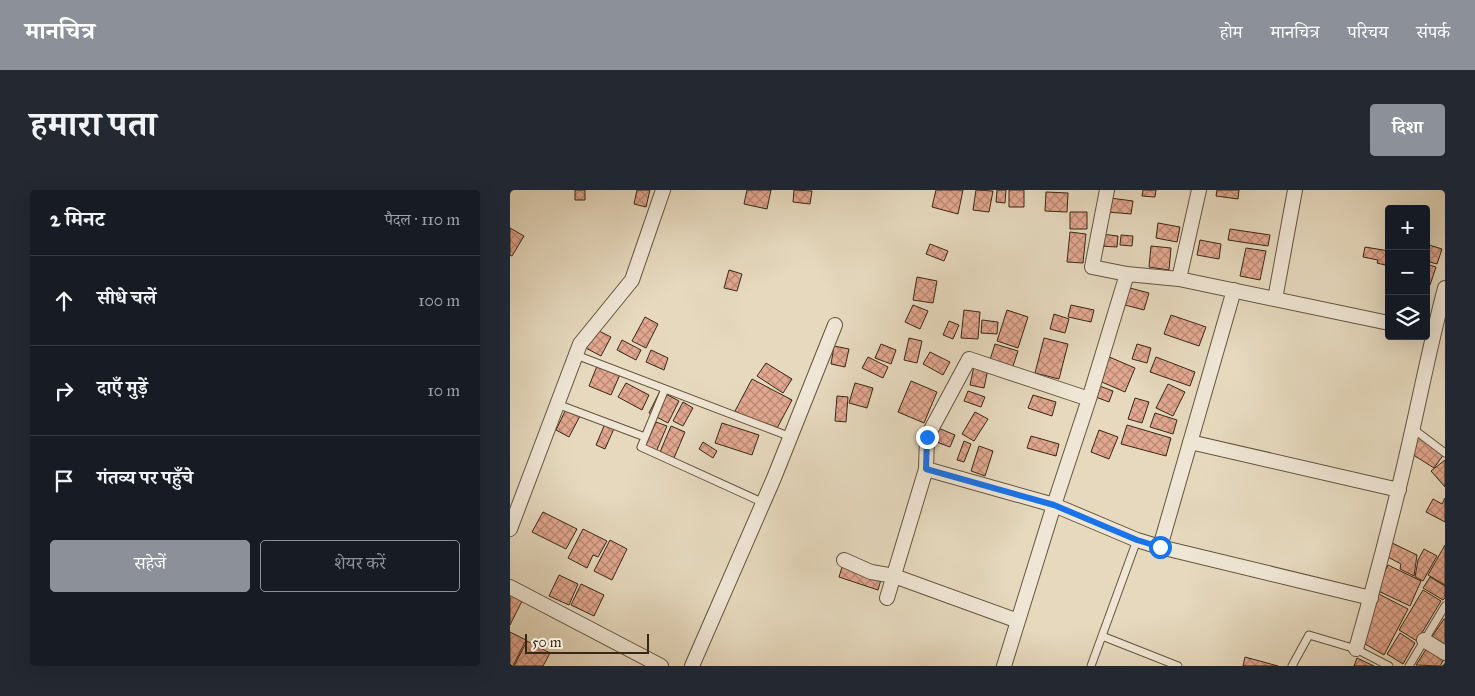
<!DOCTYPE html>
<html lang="hi">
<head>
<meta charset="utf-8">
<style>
	:root { --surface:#171b24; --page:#242831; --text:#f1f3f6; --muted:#9ea1a6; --line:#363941; --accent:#8c9099 }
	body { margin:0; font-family:"IM FELL Great Primer","Noto Serif Devanagari",serif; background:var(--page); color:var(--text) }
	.controls { position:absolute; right:15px; top:15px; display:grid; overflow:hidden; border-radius:5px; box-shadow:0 5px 20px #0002 }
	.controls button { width:45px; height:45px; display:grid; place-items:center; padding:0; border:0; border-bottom:1px solid var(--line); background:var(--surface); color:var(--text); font:25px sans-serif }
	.scale { position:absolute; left:15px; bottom:12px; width:124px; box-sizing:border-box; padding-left:5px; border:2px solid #382714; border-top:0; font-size:14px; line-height:18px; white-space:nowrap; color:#382714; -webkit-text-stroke:4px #efe6d5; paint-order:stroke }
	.stop { position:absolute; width:15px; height:15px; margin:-11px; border:4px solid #1a73e8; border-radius:50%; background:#fff }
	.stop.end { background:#1a73e8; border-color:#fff; box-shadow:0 1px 5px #0008 }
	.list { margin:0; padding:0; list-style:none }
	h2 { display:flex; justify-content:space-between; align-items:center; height:65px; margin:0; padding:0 20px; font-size:21px }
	h2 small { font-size:16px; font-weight:400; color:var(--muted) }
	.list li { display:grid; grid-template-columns:32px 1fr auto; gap:15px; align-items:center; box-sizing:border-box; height:90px; padding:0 20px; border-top:1px solid var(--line) }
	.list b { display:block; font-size:19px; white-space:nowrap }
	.list em { font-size:16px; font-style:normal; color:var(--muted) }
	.actions { display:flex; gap:10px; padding:15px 20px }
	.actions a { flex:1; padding:11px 0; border:1px solid var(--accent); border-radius:5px; text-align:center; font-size:18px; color:var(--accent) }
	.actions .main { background:var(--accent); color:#fff }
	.icon { flex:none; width:28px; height:28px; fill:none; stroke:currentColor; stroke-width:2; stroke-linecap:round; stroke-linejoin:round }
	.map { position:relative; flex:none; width:935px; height:476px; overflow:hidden; border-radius:5px }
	header { display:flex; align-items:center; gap:30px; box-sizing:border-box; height:70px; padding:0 25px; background:var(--accent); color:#fff }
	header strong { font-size:24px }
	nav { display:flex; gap:28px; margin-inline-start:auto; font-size:18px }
	.intro { display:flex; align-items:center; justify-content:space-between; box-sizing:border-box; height:120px; padding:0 30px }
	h1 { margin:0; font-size:35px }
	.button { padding:12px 22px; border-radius:5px; background:var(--accent); color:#fff; font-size:18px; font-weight:700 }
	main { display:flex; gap:30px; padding:0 30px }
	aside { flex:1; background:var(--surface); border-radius:5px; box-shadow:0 5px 20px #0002 }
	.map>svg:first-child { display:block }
</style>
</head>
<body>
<header>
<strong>मानचित्र</strong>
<nav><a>होम</a><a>मानचित्र</a><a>परिचय</a><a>संपर्क</a></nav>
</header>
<div class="intro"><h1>हमारा पता</h1><a class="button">दिशा</a></div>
<main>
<aside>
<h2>2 मिनट<small>पैदल · 110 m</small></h2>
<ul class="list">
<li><svg class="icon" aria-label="ahead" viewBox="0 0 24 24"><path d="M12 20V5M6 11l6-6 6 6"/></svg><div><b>सीधे चलें</b></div><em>100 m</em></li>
<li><svg class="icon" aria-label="right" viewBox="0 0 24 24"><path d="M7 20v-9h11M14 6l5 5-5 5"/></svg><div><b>दाएँ मुड़ें</b></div><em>10 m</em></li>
<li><svg class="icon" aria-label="arrive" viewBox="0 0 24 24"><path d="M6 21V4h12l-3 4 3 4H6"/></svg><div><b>गंतव्य पर पहुँचे</b></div></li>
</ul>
<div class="actions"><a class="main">सहेजें</a><a>शेयर करें</a></div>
</aside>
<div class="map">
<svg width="935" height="476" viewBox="0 0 935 476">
	<defs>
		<pattern id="building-cross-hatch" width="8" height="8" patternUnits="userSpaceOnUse" patternTransform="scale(1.25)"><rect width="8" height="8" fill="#e2a790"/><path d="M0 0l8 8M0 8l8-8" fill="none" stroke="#b88874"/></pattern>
	</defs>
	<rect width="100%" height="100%" fill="#e6d9be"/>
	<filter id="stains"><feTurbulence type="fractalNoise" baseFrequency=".004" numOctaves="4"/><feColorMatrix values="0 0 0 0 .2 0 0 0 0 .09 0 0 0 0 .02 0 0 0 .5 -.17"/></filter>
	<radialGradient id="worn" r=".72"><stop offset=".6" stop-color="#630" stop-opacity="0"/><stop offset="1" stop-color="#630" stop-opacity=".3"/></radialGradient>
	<path fill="url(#building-cross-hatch)" stroke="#382714" d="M65,0H75V10H65Z
		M127,0H140L136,17L124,14Z
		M237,0H261L257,19L234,14Z
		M284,0L302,1L300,14L283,12Z
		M426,0H453L448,24L422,17Z
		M466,0L483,1L479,22L463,20Z
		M487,0H496L495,13L486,12Z
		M499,0H514V17H499Z
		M633,0H646L645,7L632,6Z
		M707,0H729L728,9L706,6Z
		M536,2L558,3L557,22L535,21Z
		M600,8L623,11L621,24L598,22Z
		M560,22H577V39H560Z
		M648,33L670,37L667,52L646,48Z
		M0,38L14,46L2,66L0,65Z
		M720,39L760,45L758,56L718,50Z
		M560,42L576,44L573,73L557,72Z
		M591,44L608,46L607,57L590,56Z
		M611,45L623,46L622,56L610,55Z
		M690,50L711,54L709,69L687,65Z
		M420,54L438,61L434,71L416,64Z
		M916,54L932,59L927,74L916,71Z
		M641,56L661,58L659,80L639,77Z
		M855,57L879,61V76L867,73L868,70L853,67Z
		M736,58L756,61L750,90L730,86Z
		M916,74L926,77L920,95L916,94Z
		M219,80L232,84L227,101L214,98Z
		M407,87L427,91L423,113L403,110Z
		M620,98L639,103L634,120L615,115Z
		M403,115L418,121L410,139L395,132Z
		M561,115L584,120L581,132L558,127Z
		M454,120L470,122L468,149L451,148Z
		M497,120L518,127L508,158L487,151Z
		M544,124L559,129L555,143L540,139Z
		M661,125L696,137L689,156L654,144Z
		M135,127L148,134L136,158L122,151Z
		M472,130L488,132L487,144L471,143Z
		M439,131L449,135L443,149L433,145Z
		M81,137L101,147L91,166L72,156Z
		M399,148L412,151L407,173L394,170Z
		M534,148L558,154L549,189L525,183Z
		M112,150L131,160L126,170L107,160Z
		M371,154L386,160L381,174L365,168Z
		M485,154L508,161L502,179L479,173Z
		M627,154L641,158L637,173L622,169Z
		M324,156L339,159L335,177L321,174Z
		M141,160L158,168L154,180L136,172Z
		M420,162L440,172L433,185L413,174Z
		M597,166L625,178L615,202L587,190Z
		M358,167L378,177L373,188L352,178Z
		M646,167L685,182L680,196L640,182Z
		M89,171L112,180L101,205L79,196Z
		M256,173L282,189L273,203L247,186Z
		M464,176L478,179L474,198L460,195Z
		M242,189L282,210L265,242L225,221Z
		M401,191L427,202L414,233L388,222Z
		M116,193L139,205L132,220L108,207Z
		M345,193L363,198L357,218L339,213Z
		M658,194L675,202L663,226L646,218Z
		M587,195L603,201L599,212L583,206Z
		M150,201L169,211L158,233L139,223Z
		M458,201L475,207L471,217L454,211Z
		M523,205L546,212L542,226L518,218Z
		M327,206L338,207L336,232L325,231Z
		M625,208L639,212L632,233L618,229Z
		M173,212L183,218L173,236L163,231Z
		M57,217L71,224L59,247L46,240Z
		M465,222L478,229L464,251L452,244Z
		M645,223L667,230L663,244L640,237Z
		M97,229L106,234L95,259L86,255Z
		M146,232L157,236L146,262L135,257Z
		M212,233L249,245L242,265L205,253Z
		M617,235L661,248L656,266L611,254Z
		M161,236L175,242L164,268L150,262Z
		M426,237L445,245L440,257L421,250Z
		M589,240L608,247L599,269L581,262Z
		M521,246L549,254L546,266L517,258Z
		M907,246L934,264L924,278L897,261Z
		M454,251L461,254L454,272L447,270Z
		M193,252L207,261L203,268L189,259Z
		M469,256L483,261L475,286L461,281Z
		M935,270V297L921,281Z
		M935,308V332L916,322L923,309L932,314Z
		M33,322L67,339L56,359L22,342Z
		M73,339L97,351L88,367L83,365L77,378L58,368Z
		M100,350L117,359L102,390L84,381Z
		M880,352L907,365L904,386L890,379L891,374L876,366Z
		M935,355V395L918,385Z
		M914,359L927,366L913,391L905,387L908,370Z
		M333,374L372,386L368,400L329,387Z
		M878,375L911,391L900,416L866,400Z
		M49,385L68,394L59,415L39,406Z
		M920,387L935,396V408L933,410L913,398Z
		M71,394L94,405L84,426L61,415Z
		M0,399L14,407L0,435Z
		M913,400L931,411L907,451L889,440Z
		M865,402L898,419L874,465L850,451Z
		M934,429H935V457L921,448Z
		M0,442L16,450L3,476H0Z
		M890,443L905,453L893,474L877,464Z
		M17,451L40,463L33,476H4Z
		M917,458L934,469L930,476L906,475Z
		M735,467L768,476H733Z
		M847,468L864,476H844Z"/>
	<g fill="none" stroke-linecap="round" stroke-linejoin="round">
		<defs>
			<path id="service" d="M66,165L281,247
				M155,199L131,257L254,313
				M47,214L135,247
				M902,238L935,263
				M592,446L668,476
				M581,476L627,350
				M782,476L799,445L846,459L879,476
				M899,476L935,416"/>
			<path id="minor" d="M597,0L582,77L617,84L669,89L879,133
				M669,89L689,0
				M765,109L785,0
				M680,252L889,300
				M416,279L544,315L627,350L650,357L861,408
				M0,339L70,154L122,90L153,0
				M650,357L724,100
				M334,370L361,382L384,386L508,431
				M0,397L151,476
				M377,408L416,279L417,247L459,169L579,209
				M914,450L935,463
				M846,459C861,407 875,354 888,301C905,234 917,166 935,98
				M182,476L264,288L325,135
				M494,476L544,315L579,209L617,84"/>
		</defs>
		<use href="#service" stroke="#64543e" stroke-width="9"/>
		<use href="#minor" stroke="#64543e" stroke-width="16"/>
		<use href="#service" stroke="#efe6d5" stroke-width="7"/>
		<use href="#minor" stroke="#efe6d5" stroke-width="14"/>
	</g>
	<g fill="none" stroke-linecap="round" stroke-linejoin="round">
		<path stroke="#1a73e8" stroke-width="6" d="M417,247L416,279L544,315L627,350L650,357"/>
	</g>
	<rect width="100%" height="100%" filter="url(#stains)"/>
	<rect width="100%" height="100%" fill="url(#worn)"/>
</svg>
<div class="controls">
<button>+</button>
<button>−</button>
<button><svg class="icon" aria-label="layers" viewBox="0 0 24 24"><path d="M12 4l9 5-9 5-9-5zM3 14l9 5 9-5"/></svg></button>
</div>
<div class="scale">50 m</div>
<div class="stop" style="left:650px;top:357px"></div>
<div class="stop end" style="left:417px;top:247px"></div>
</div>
</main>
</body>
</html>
